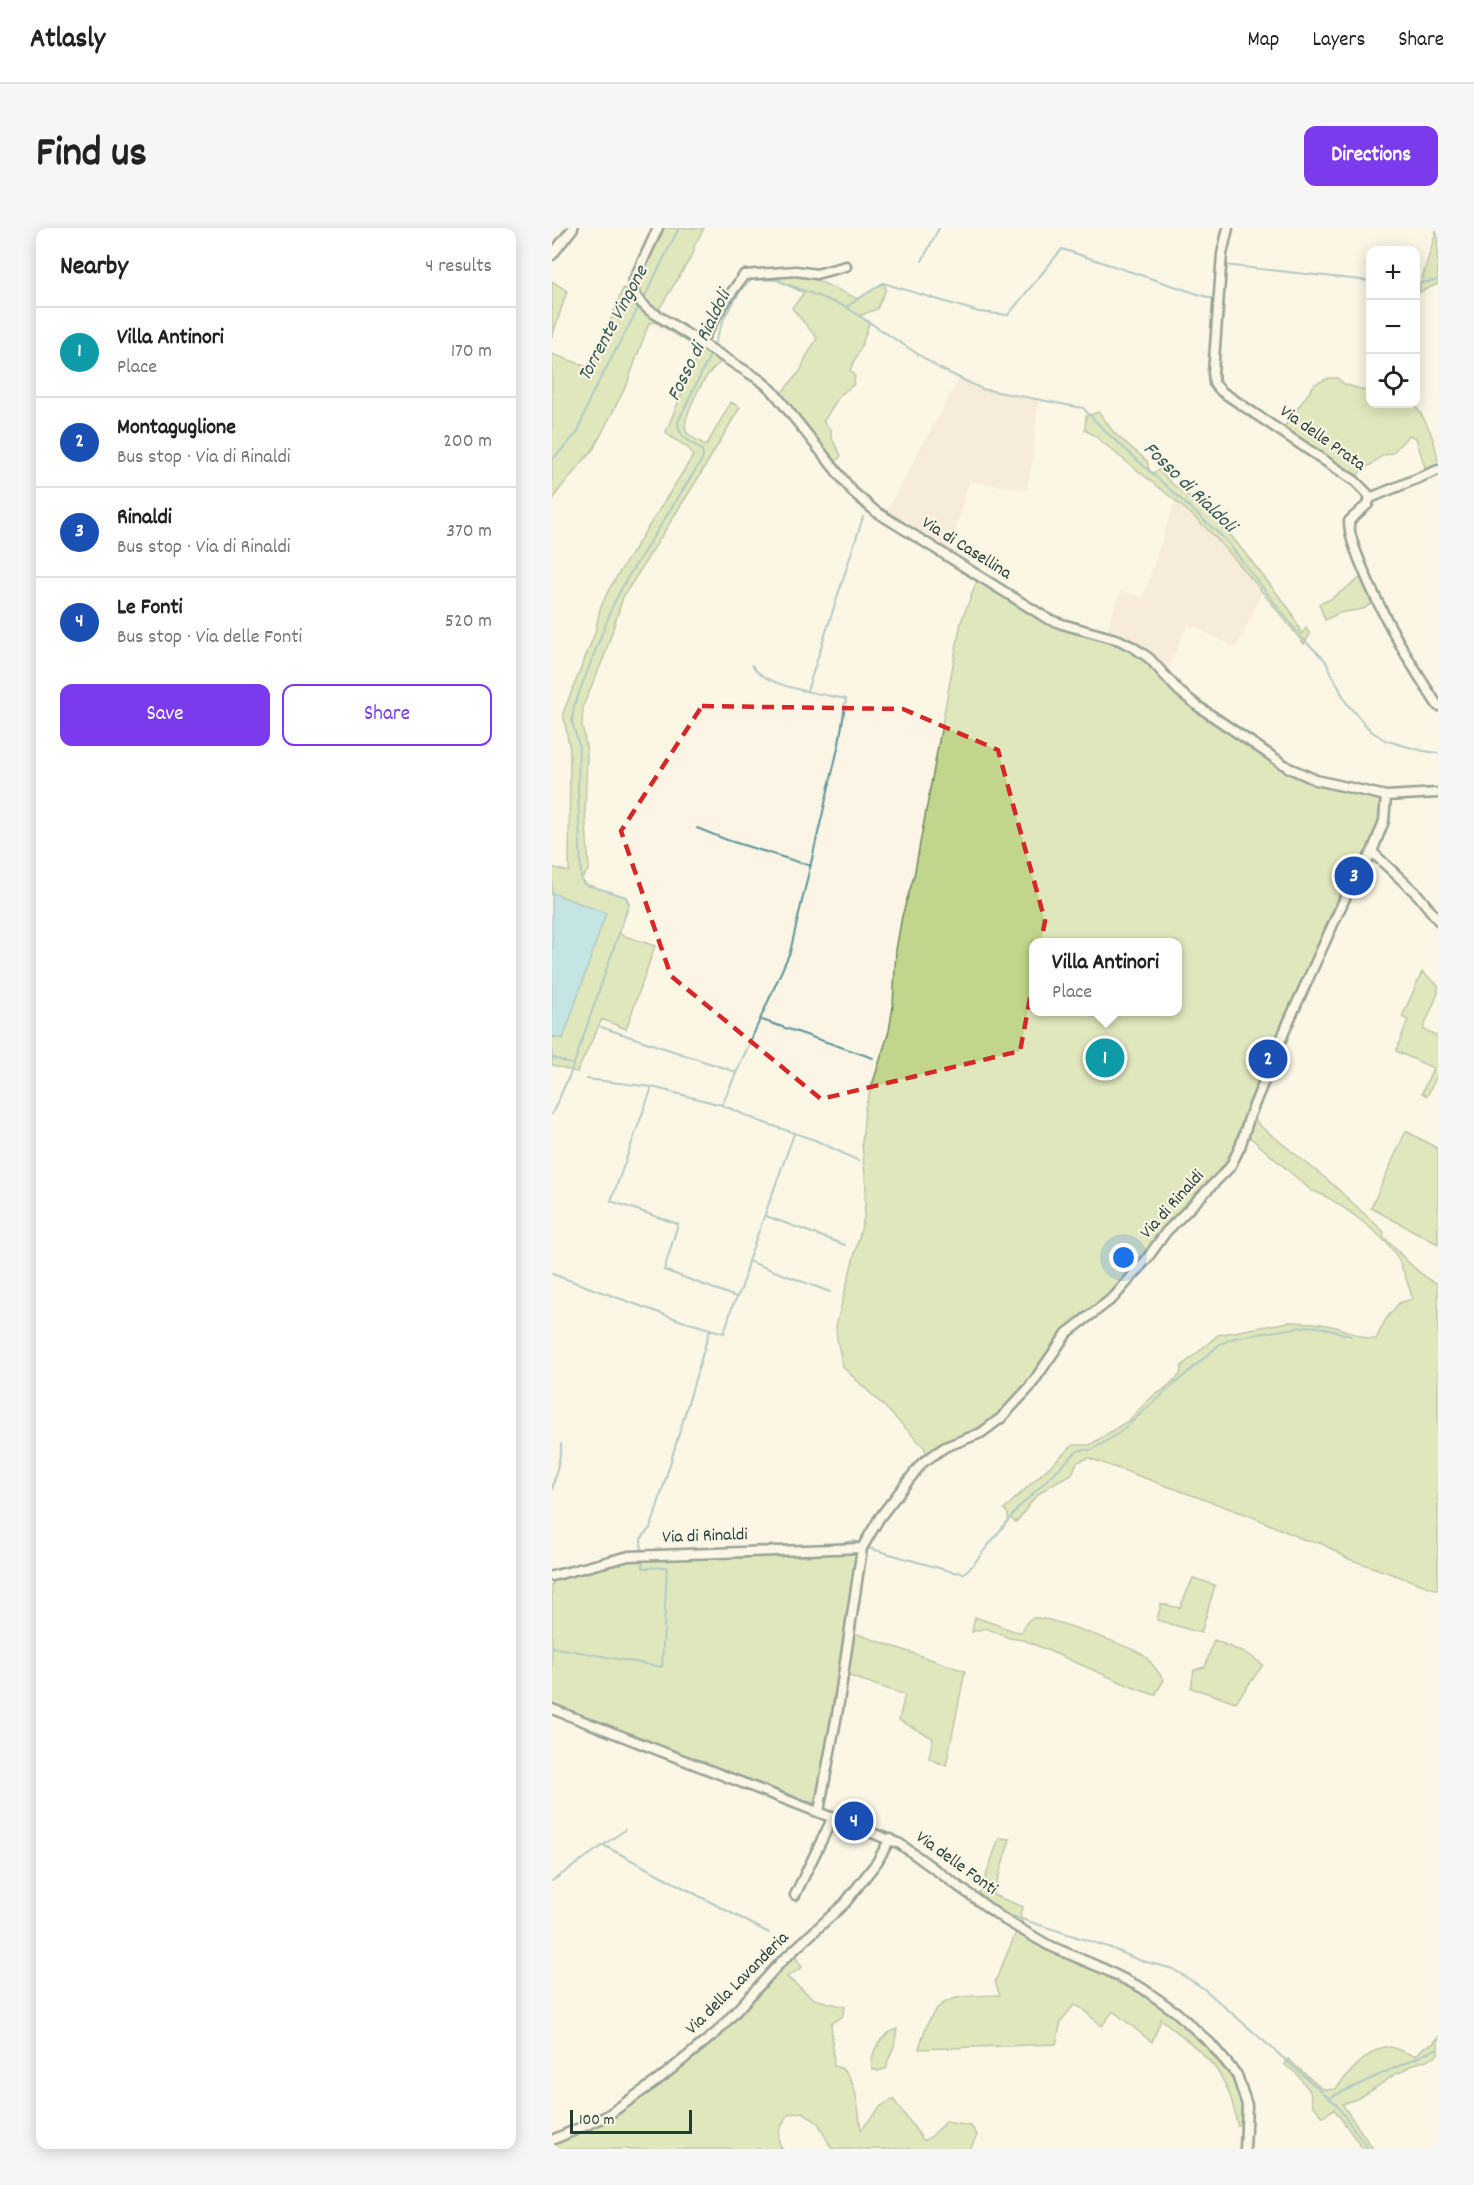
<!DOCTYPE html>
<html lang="en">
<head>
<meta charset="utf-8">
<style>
	:root { --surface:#fff; --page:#f6f6f6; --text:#222; --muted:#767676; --line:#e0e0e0; --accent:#7c3aed }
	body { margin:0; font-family:Dekko,sans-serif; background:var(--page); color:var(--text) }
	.controls { position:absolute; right:18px; top:18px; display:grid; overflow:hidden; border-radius:12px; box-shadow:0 3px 15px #0003 }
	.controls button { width:54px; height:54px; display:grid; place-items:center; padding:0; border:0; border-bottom:2px solid var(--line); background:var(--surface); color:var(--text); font:30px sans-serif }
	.scale { position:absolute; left:18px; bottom:15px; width:122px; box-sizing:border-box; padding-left:6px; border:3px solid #1f3d34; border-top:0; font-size:16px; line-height:21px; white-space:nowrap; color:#1f3d34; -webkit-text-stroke:4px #fcf5e5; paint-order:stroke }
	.you { position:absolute; left:572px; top:1030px; width:21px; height:21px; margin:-15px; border:4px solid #fff; border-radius:50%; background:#1a73e8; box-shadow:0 0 0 9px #1a73e833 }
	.badge { display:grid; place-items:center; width:39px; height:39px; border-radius:50%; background:var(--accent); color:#fff; font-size:20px; font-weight:700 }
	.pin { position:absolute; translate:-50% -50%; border:3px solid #fff; box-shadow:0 2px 6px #0006 }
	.popup { position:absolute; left:477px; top:710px; width:153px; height:78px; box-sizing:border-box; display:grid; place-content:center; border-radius:12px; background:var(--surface); filter:drop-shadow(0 2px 4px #0005); font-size:20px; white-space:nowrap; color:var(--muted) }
	.popup b { font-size:22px; color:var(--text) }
	.popup::after { content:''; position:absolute; left:50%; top:100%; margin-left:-12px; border:12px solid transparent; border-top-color:var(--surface) }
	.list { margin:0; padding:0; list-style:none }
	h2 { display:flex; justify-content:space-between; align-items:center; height:78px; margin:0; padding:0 24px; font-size:26px }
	h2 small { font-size:20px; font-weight:400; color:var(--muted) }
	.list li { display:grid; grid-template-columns:39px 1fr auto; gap:18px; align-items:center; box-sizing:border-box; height:90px; padding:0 24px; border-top:2px solid var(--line) }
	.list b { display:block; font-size:22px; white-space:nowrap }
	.list p { margin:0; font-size:20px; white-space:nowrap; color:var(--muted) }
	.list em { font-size:20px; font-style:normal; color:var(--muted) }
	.actions { display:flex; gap:12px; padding:18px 24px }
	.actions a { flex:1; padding:14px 0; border:2px solid var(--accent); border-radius:12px; text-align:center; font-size:21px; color:var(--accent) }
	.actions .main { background:var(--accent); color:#fff }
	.icon { flex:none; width:33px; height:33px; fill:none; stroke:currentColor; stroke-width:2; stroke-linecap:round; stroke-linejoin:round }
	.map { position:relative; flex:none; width:886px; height:1921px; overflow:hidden; border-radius:12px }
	header { display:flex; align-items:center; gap:36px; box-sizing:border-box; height:84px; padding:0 30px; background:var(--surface); border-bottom:2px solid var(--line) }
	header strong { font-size:28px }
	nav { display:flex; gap:33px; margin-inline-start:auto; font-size:21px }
	.intro { display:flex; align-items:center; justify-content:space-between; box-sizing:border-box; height:144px; padding:0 36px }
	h1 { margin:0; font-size:42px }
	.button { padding:15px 27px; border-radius:12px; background:var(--accent); color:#fff; font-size:21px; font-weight:700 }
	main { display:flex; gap:36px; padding:0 36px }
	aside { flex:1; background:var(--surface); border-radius:12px; box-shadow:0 3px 15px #0003 }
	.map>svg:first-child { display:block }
</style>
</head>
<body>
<header>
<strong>Atlasly</strong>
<nav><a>Map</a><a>Layers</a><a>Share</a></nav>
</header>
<div class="intro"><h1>Find us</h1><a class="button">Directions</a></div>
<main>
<aside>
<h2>Nearby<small>4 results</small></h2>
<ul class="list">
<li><span class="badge" style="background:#0f9aa8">1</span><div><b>Villa Antinori</b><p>Place</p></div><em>170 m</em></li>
<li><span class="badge" style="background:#1a4fb4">2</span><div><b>Montaguglione</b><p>Bus stop · Via di Rinaldi</p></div><em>200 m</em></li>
<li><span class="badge" style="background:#1a4fb4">3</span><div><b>Rinaldi</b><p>Bus stop · Via di Rinaldi</p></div><em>370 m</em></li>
<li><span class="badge" style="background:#1a4fb4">4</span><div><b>Le Fonti</b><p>Bus stop · Via delle Fonti</p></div><em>520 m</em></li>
</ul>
<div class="actions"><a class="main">Save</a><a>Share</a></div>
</aside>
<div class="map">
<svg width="886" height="1921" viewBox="0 0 886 1921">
	<rect width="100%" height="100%" fill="#fcf5e5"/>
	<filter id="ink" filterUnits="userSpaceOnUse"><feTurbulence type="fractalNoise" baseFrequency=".0167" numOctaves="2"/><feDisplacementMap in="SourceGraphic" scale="12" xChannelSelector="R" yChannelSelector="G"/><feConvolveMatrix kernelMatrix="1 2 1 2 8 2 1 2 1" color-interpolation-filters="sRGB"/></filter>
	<g filter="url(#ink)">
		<path fill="#f1deca" d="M407,151L430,161L486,171L481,228L475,262L417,253L396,329L332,288Z
			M623,273L661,307L710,364L684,420L636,396L613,447L553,408L568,363L591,369Z"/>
		<path fill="#c1d68c" stroke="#708a60" stroke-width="1.5" fill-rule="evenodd" d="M106,0H152L142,18V24L104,86L173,130C169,136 164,136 160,142C151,151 127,194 135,205C140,210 149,214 154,218L179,174L188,179L148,247L71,369L52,429L31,478L30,497L35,524L33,582L37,641L29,651L33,656L74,669L77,676L67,706L103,718L74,801L50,791L25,844L0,837V808L11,811L53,685L0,665V639L17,644L18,521L11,485L43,405L48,381L57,361L141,228C138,216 121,214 114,204L148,121L103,94L97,95L75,156L42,220L6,263L0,274V126L40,140L71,60L81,64Z
			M885,0L886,56L866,65Z
			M244,43L306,71L331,55L334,61L325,81L307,88L317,95L310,117L298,142L303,149L301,157L288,167L271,194L279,202V209L289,228L281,237L226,169L249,142L253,131L265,110L240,80L252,65L227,53L230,44Z
			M0,53L15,63L0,109Z
			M777,150H785L792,156L818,164V176H862C877,196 886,217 886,242L875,246L864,210L857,207L840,225L830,228L817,238L810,240L803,253L729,203L763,156Z
			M547,184L562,205L595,233L597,242L601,245L607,242L618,254L651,280L681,310L738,382L750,406L754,400L758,406L752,416C722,379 694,341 661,307C625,270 581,241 542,207L533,202L534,188Z
			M813,347L824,373L811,381L787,385L773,392L767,376L777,372Z
			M427,348L496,391L581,419L627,463L737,540L834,568L832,593L820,624L789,663L696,879L707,897L778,954L832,1004L831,1008C847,1024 865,1047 886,1056V1362L797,1331L769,1315L755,1313L701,1289L537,1230L525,1234L520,1246C504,1253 486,1263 476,1278C472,1284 469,1289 464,1294L456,1289V1286L452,1281L521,1217H538L576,1193L602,1167L610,1163L628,1147L630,1138L666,1107L737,1094L763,1095L784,1099L816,1111H824L834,1091L847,1075L861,1071C856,1057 852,1041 844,1027C834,1009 779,967 760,963L693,905L678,939L614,1004L562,1069L526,1095L449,1190L375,1231L373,1220L335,1181L291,1139L285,1111L284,1098L312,990L314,958L310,917L313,880L337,803L341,778L344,722L350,688L362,648L409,394ZM481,714H625V784H481Z
			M870,744L886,757V765L871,801L886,808V846L875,868L870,865L881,840L844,823L856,792L850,789Z
			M854,903L886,921V1016L819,980Z
			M310,1320L299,1404L413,1443L394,1538L377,1530L381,1510L347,1492L353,1467L292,1446L267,1583L0,1481V1348L77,1328Z
			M641,1350L663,1357L649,1405L605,1392L609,1376L628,1380Z
			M423,1389L462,1403L470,1404C473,1398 474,1392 481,1390C493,1387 579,1419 591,1427C599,1433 606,1444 612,1452L603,1467L585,1461L472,1412L457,1410L434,1400L420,1404Z
			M662,1412L697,1427L711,1437L684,1474L639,1460L642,1442L653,1439Z
			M447,1610L458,1611L441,1667L471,1679L468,1685L472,1703L552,1741L624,1784L685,1847L695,1897H685C677,1840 650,1825 609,1791L600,1814L561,1783L550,1798L529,1780L522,1777L509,1793L504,1816L367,1821C382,1765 397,1769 448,1767L443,1754L466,1700L421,1670L429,1662Z
			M240,1724L250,1739L235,1749L262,1771L293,1779L290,1789L279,1795L282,1838C285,1839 289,1840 291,1842C305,1851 307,1887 309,1902L329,1878L341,1871L372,1913L380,1908L393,1894L419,1898L425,1907L418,1921H280L266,1895L251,1884L237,1886C229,1897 222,1908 230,1921H0V1912L53,1889L165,1804Z
			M345,1801L342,1818L335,1835V1840L326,1843L320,1841C318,1824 329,1806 345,1801Z
			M886,1809V1826C878,1833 867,1833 858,1838C852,1841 852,1844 845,1845C826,1857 811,1871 790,1876L821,1921H811L782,1881L771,1889L761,1877L758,1863L745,1846L733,1837L736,1831L769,1860L774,1862L784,1861C793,1849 821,1816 838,1819C848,1821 854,1827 865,1827L872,1819L881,1816Z"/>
		<path fill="#83d0e2" stroke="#5b959c" stroke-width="1.5" d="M0,665L54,685L11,811L0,808Z"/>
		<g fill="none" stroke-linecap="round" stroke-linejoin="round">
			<path stroke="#5b959c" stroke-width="2" d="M370,33L387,0
				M672,37L818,53
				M864,56L886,52
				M91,72L127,0
				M294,79L331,55L427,84L456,87L510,21L658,70L666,71
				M161,119L173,88L191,59L201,51L225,52L294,79L387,140L430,161L531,180L555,205L673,311L750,410L773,432L795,476L819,503L833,512L849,517L872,523L886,525
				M0,232L26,204L38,170L88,77
				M255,463L311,289
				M145,600L175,612L259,638
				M210,792L321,830
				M49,799L184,844
				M0,829L21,837
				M35,851L100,859L170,877L207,893L263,912L307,933
				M100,859L59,973L126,996L112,1042L184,1069
				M170,877L238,724L287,516L294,471C271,466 211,459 200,437
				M0,886L19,844L77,676L74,669L32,656L29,651L26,561L27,517L20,494L22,478L61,377L74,352L151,230L150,222C139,214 126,209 126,194L159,125
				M214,988L293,1017
				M196,1033L278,1064
				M0,1046L130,1093L172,1105L180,1079L190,1059L196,1033L242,906
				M0,1262L9,1223V1216
				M277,1317L302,1313L309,1316
				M313,1319L401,1344L412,1345L420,1338L466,1280L523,1225L528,1222H540L567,1205L668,1116L682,1110L755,1098L772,1100L799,1108
				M0,1419L110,1439L115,1339L91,1340L89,1311L98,1300L102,1290L158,1101
				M75,1506L266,1577
				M271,1580L344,1608L359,1617L381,1635
				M51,1617L217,1705
				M0,1653L73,1602
				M451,1685L556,1719L587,1732L621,1741L651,1760L784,1876L816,1921
				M777,1870L886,1820"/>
			<defs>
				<path id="minor" d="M106,0L81,54C80,67 88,74 97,82L208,152L220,162L301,264L323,283L496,391L510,396L567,412L581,419L597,430L627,463L647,479L737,540L753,547L764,552L834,568L886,565
					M676,0L670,26L661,145L662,155L669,163L803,253L815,265L818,270L816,276L797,293C797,309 805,326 811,341C831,390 857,434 886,478
					M0,27L21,0
					M149,114L170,78L192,47L244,43L264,46L294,38
					M818,270L886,242
					M820,624L866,667L886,692
					M0,1348L77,1328L310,1320
					M0,1481L348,1616L453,1692L496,1717L552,1741L590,1760L624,1784L658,1815L685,1847L695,1877L693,1921
					M267,1583L286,1481L310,1320L328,1289L370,1235L393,1219L429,1205L449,1190L477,1160L515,1105L562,1069L594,1032L614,1004L678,939L688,919L698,887L736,795L798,659L820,624L832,593L834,568
					M243,1667L281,1589
					M0,1912L53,1889L106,1852L165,1804L229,1734L293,1675L325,1634L338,1611"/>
			</defs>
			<use href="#minor" stroke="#1f3d34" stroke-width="13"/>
			<use href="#minor" stroke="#fcf5e5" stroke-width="8"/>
		</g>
	</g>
	<path d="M0 0H886V1921H0ZM150,478L351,481L446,522L493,693L468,823L269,871L119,748L69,603Z" fill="#fcf5e5" fill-opacity=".55" fill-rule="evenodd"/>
	<path fill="none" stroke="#d62828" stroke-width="4.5" stroke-dasharray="12 8" stroke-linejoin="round" d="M150,478L351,481L446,522L493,693L468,823L269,871L119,748L69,603Z"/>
	<g text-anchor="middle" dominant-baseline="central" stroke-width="4.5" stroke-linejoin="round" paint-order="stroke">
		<g font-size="18" fill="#1f3d34" stroke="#fcf5e5">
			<text transform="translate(770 211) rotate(35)">Via delle Prata</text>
			<text transform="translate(414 321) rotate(32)">Via di Casellina</text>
			<text transform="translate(621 977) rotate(-48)">Via di Rinaldi</text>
			<text transform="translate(153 1309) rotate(-2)">Via di Rinaldi</text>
			<text transform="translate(404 1636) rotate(36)">Via delle Fonti</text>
			<text transform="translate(186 1756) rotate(-45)">Via della Lavanderia</text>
		</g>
		<g font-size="20" font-style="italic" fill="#335a57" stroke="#fcf5e5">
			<text transform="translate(62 96) rotate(-62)">Torrente Vingone</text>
			<text transform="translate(148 118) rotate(-64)">Fosso di Rialdoli</text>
			<text transform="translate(637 260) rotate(44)">Fosso di Rialdoli</text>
		</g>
	</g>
</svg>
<div class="controls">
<button>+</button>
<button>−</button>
<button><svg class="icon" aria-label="locate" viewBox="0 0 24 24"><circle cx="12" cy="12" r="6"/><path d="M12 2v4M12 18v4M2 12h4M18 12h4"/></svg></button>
</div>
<div class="scale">100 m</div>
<div class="you"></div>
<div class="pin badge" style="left:553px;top:830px;background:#0f9aa8">1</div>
<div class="popup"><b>Villa Antinori</b>Place</div>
<div class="pin badge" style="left:716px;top:831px;background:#1a4fb4">2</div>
<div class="pin badge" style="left:802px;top:648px;background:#1a4fb4">3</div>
<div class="pin badge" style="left:302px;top:1593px;background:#1a4fb4">4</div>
</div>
</main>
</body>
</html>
